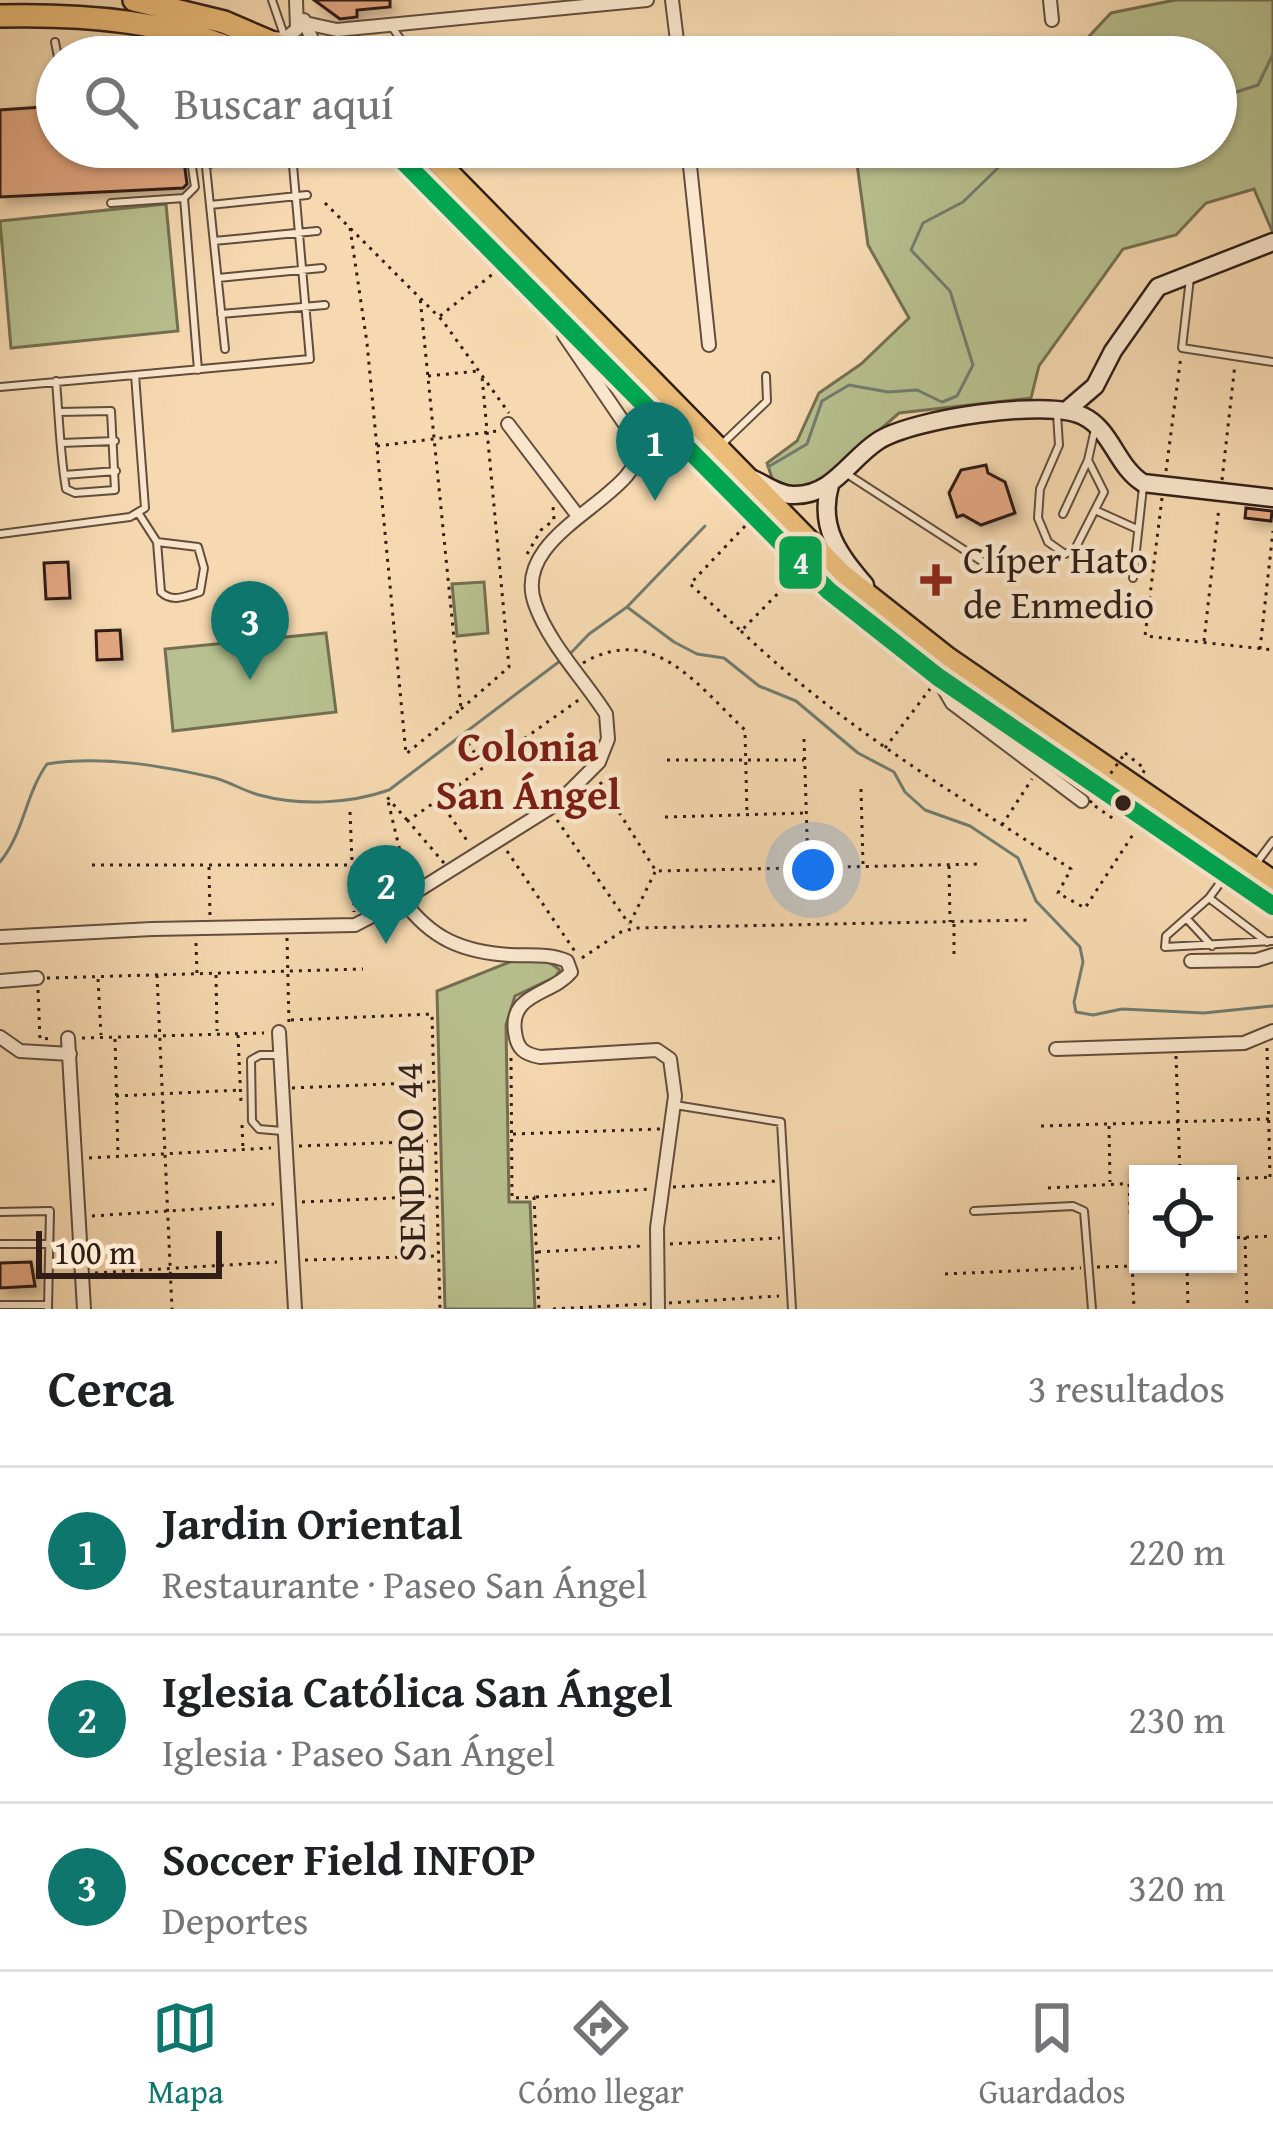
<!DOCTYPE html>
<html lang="es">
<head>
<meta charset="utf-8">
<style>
	:root { --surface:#fff; --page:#f6f6f6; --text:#202124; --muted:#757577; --line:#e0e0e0; --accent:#0f766e }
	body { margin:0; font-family:"Gentium Book Plus",serif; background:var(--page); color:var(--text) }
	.controls { position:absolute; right:36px; bottom:36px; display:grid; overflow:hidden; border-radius:0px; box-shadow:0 3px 9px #0004 }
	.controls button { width:108px; height:108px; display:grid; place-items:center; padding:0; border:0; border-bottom:3px solid var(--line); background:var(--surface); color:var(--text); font:60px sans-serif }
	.scale { position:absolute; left:36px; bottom:30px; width:186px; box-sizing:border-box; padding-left:12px; border:6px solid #311e17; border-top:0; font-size:33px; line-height:42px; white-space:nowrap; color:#311e17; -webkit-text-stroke:9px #f9e6cc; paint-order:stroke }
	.you { position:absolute; left:813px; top:870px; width:42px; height:42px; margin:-30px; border:9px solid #fff; border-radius:50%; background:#1a73e8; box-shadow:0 0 0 18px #1a73e833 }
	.badge { display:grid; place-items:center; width:78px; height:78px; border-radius:50%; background:var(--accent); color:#fff; font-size:39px; font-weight:700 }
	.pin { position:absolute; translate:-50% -99px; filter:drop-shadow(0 3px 6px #0008) }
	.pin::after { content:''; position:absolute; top:63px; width:42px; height:36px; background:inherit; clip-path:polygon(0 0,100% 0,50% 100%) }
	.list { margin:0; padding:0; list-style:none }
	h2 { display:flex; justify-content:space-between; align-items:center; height:156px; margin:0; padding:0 48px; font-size:51px }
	h2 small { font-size:39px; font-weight:400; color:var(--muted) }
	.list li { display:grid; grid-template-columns:78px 1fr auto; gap:36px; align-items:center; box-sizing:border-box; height:168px; padding:0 48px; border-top:3px solid var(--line) }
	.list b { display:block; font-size:45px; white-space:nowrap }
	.list p { margin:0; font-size:39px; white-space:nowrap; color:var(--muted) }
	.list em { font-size:39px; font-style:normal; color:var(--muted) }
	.icon { flex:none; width:66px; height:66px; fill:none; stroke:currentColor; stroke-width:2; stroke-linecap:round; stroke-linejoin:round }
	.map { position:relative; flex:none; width:1273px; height:1309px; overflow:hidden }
	.search { position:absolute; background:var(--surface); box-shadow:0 3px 9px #0004; left:36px; right:36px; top:36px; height:132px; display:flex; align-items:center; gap:30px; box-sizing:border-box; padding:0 42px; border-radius:66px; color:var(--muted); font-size:45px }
	.sheet { height:660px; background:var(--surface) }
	nav { display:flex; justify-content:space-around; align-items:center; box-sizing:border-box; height:168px; border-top:3px solid var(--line); background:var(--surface); font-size:33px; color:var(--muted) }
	nav a { display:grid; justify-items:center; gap:6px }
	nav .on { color:var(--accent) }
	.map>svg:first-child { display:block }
</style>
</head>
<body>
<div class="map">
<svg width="1273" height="1309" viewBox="0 0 1273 1309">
	<defs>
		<filter id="shadow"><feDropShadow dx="5.5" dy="5.5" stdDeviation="6" flood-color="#0004"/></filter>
	</defs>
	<rect width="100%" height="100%" fill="#f6d9b0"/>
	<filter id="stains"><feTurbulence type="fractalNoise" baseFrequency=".00167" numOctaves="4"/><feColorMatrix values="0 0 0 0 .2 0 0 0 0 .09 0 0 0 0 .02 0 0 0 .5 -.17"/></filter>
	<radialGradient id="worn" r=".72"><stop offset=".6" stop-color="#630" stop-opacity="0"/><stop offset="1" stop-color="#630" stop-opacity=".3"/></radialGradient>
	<path fill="#b7c08e" stroke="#746f52" stroke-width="3" d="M1175,0H1273V233L1254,189L1206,203L1176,235L1123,249L1039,366L1031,398L899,413L824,479L795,490L773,481L767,463L797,441L819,393L861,364L909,318L868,245L857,164L932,151V147H1216V57H1049L1079,47L1111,13Z
		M166,204L178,331L11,348L0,221Z
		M484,582L488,633L457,636L452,584Z
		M326,633L336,712L173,731L165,649Z
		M515,960H546L560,970L555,977L515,996L506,1025L509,1202H530L535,1309H445L437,991Z"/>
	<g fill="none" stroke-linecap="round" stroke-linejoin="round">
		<path stroke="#727c6f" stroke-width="3" d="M1111,57L1121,44L1143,41L1179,57
			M1216,92L1227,95L1258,85L1273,54
			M768,467L807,444L822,401L849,385L888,392L917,390L942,402L957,396L973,365L950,291L911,250L923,223L963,202L1002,164L1031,147
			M627,607L674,642L697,654L724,658L759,686L796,701L858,753L894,772L905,792L925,810L970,826L1018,858L1036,901L1080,947L1083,962L1074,1002L1076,1012L1093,1015L1122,1009L1204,1013L1273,1006
			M568,656L589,634L627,607L705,526
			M0,862C24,833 25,795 47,764C101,755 163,766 215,778C230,782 244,791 259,795C300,806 349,804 389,790L560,661"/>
	</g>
	<path fill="#e0a57f" stroke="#311e17" stroke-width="3" filter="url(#shadow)" d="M314,0H390V7L357,10V17L340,19Z
		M57,106V147H182L187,184L183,188L0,197V110Z
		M986,465L988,473L1005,482L1015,513L981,525L963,515L957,517L949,493L961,470Z
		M1246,508L1272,511L1271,521L1245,518Z
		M68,562L70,598L46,599L44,563Z
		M120,630L122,659L97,660L96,631Z
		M31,1262L35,1286L0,1288V1263Z"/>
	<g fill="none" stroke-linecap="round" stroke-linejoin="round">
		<defs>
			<path id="lane" d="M272,0L284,35
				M392,27L413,57
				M55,42L58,57
				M178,57V56
				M189,147L195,187L184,198L198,370
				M111,203L184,198
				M210,205L307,195
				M214,241L317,231
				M218,278L322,268
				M1190,278L1182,348L1273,362
				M221,314L325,305
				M225,349L206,167L211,163L292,154
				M135,375L310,359L292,154L284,147
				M56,381C59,417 60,454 66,489L75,493L115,490L111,411L59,412
				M0,387L135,375L145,508L130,517L0,534
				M1057,414L1059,445L1040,489L1038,518L1048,542L1065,554L1075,549L1104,492L1088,460L1095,429
				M61,443L115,441
				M720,446L767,401L766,376
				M847,474L989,566
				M64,475L116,471
				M1097,511L1137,529
				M139,514L157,542L161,592C172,603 186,596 200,592L204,568L198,547L157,542
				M1063,514L1088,460
				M1133,578L1143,487
				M1255,865L1273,841
				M1223,879L1209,898L1166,936L1165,947L1273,941
				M1209,898L1267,942
				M1187,919L1212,946
				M279,1055H260L251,1060L252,1121L259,1129L282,1131
				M675,1105L781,1122L792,1309
				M974,1211L1073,1206L1084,1211L1092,1309
				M0,1212L50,1211L48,1309
				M0,1244H49
				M0,1305H48"/>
			<path id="street" d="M672,0L679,57
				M1050,0L1052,20
				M304,20L319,57
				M305,23L337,30L647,0
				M271,38L285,39L297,29L296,0
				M688,147L709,345
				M689,151L731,147
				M508,424L578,516
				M941,684L952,703L1082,801
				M403,900C431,939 463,952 510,955C530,956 548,953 567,961L571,972C552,995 509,993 515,1032C517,1049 524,1054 540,1057L657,1050L670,1059L675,1096L657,1228L658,1309
				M0,937L152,929L355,925L403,900L558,803L599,762L608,739L606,714C583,678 549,644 535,604C508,529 652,495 637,442L564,335
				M1191,961L1257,960L1273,955
				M0,981L37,978
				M279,1032L295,1309
				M0,1037L20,1051L70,1054
				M68,1038L84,1309
				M1056,1049L1244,1043L1273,1031"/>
			<path id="secondary" d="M1067,410L1095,386L1113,351L1158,287L1273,242
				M753,479C766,485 781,496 795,495C833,495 850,459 878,441C911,419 1048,398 1083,416C1112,430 1116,466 1143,483L1273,498
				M830,485C818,528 839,554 865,585"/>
			<path id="highway" d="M134,0L224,22L306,57
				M0,16C86,14 172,21 252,57
				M389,147L829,591L938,677L1273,906
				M423,147L842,575L947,658L1273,882"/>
		</defs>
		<use href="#lane" stroke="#624d3d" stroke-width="10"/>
		<use href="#street" stroke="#624d3d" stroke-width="16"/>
		<use href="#secondary" stroke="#311e17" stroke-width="21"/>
		<use href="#highway" stroke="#311e17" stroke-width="26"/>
		<path stroke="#311e17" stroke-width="3" stroke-dasharray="3 6" stroke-linecap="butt" d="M325,203L442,320L509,413
			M350,228L367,343L406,754L461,709L420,297
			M440,316L494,273
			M428,376L478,371
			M377,446L498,431
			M1166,471L1181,356
			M1222,480L1235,364
			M1162,498L1145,636L1273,650
			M745,526L690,584L741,631L794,577
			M527,554L541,530L554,520L553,506
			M741,631C840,726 957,795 1071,869L1058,893L1085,908L1134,833
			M1204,641L1219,507
			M1260,649L1273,531
			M583,663C654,622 697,685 745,730L747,815
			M461,709L509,667L482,377
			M804,739L808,866
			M468,743L483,765
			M885,748L930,689
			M1125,753L1145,769L1143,773
			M667,760H804
			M600,782L656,871L981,864
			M861,789L863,865
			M439,800L468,842
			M1095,806L1115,820
			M350,812L354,912
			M665,817L806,813
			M407,820L387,797L407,880
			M557,820L629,924
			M1002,825L1032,779
			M507,851L576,953
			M444,863L408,821L580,699
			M92,865H352
			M949,866L950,922
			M209,867L210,917
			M630,923L655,872
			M954,924V958
			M287,938L289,1024
			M196,943L197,974
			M582,958L621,932L635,928L1030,920
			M157,975L172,1309
			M216,975L217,1031
			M47,978L363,969
			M98,979L101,1035
			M38,990L40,1039L54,1038
			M291,1020L432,1014L440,1309
			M238,1035L241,1103
			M82,1038L264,1033
			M115,1039L118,1155
			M1267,1048L1270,1177
			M1176,1056L1180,1174
			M511,1058L512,1198L534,1197L539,1309
			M292,1088L432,1082
			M116,1096L241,1090
			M242,1125L243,1149
			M1041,1126L1269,1119
			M1109,1126L1110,1182
			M513,1134L660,1129
			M299,1146L433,1141
			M89,1158L271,1148
			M1228,1179L1273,1177
			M1129,1184L1134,1309
			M673,1187L778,1181
			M1048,1188L1138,1183
			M536,1197L652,1189
			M302,1202L436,1196
			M92,1216L274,1204
			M1245,1237L1247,1309
			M1228,1238L1273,1236
			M670,1244L780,1238
			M538,1252L642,1246
			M305,1260L438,1256
			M1187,1264L1188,1309
			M1097,1267L1132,1266
			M95,1273L277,1262
			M945,1274L1081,1268
			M669,1303L779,1296
			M553,1309L647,1304"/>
		<use href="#lane" stroke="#f9e6cc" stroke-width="6"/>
		<use href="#street" stroke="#f9e6cc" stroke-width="12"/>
		<use href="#secondary" stroke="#f9e6cc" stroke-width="16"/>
		<use href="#highway" stroke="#ebbc78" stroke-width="21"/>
		<path stroke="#311e17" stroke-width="3" stroke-dasharray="3 6" stroke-linecap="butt" d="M1090,803L1125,753"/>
		<defs>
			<path id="bus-1" d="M389,147L829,591L938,677L1273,906"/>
		</defs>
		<use href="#bus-1" stroke="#f9e6cc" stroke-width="27"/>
		<use href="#bus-1" stroke="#00a651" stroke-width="18"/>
	</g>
	<path fill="#8f2418" stroke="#f9e6cc" stroke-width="4.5" d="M930 562h12v12h12v12h-12v12h-12v-12h-12v-12h12z"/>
	<circle fill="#311e17" stroke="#f9e6cc" stroke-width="4.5" cx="1123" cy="803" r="10"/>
	<g text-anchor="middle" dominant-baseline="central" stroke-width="9" stroke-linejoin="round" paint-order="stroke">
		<g font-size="39" fill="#311e17" stroke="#f9e6cc" text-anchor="start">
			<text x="963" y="558">Clíper Hato<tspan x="963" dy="45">de Enmedio</tspan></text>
		</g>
		<g font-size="39" fill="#311e17" stroke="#f9e6cc">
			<text transform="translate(409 1162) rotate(-91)">SENDERO 44</text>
		</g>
		<g font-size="42" font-weight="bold" fill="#7a1f14" stroke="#f9e6cc">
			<text x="528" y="745">Colonia<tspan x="528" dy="48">San Ángel</tspan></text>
		</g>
	</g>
	<rect stroke="#f9e6cc" stroke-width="4.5" x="777" y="534" width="47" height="57" rx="12" fill="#00a651"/>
	<g font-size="33" text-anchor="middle" font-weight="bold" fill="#fff">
		<text x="801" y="574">4</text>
	</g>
	<rect width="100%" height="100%" filter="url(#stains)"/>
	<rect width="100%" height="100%" fill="url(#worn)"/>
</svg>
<div class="controls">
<button><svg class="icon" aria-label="locate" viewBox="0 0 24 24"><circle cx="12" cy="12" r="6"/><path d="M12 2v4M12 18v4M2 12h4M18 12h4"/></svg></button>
</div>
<div class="scale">100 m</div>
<div class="you"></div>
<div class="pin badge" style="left:655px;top:501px">1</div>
<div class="pin badge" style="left:386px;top:944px">2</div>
<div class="pin badge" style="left:250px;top:680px">3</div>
<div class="search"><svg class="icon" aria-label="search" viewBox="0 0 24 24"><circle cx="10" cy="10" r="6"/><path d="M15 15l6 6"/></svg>Buscar aquí</div>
</div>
<section class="sheet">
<h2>Cerca<small>3 resultados</small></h2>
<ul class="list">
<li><span class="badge">1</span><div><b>Jardin Oriental</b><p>Restaurante · Paseo San Ángel</p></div><em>220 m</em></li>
<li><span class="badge">2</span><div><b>Iglesia Católica San Ángel</b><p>Iglesia · Paseo San Ángel</p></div><em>230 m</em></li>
<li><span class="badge">3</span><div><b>Soccer Field INFOP</b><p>Deportes</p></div><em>320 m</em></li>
</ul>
</section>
<nav>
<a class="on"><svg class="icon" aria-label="map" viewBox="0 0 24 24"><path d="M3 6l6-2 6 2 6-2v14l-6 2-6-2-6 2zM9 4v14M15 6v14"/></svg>Mapa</a>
<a><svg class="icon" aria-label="directions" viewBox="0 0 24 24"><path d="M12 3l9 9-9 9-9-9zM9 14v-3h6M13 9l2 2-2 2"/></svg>Cómo llegar</a>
<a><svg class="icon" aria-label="saved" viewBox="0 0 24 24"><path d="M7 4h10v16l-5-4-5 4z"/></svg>Guardados</a>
</nav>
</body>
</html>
